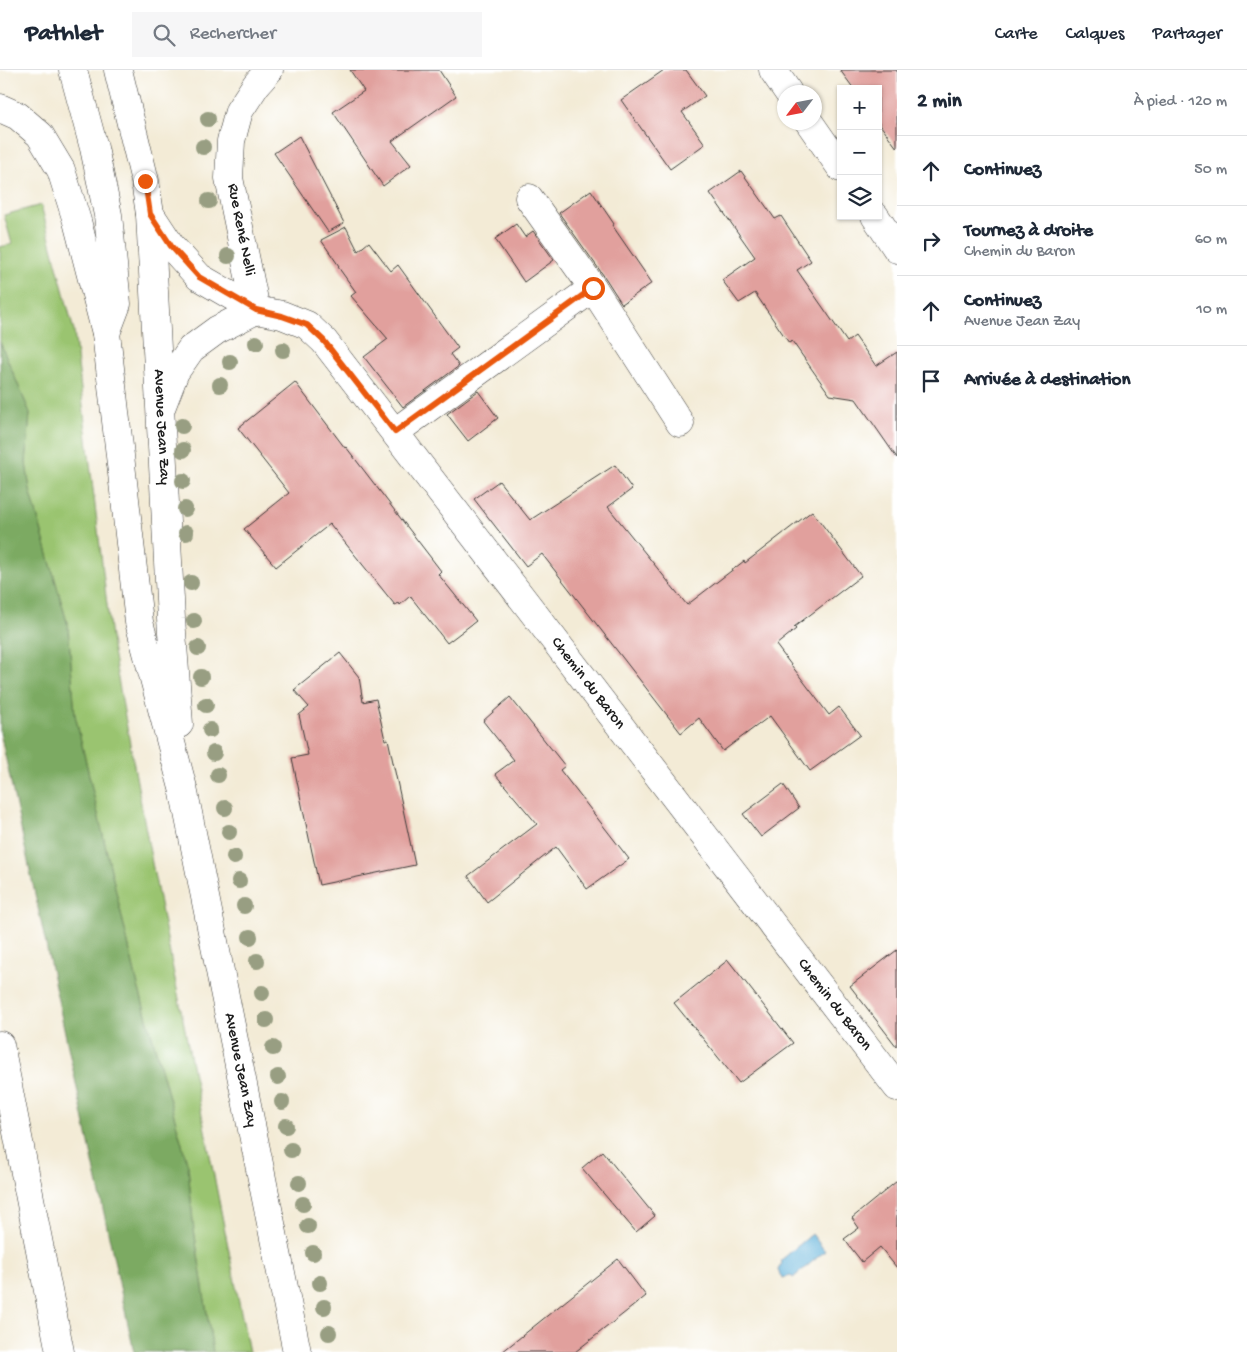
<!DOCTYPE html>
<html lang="fr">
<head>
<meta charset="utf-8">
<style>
	:root { --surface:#fff; --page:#f6f6f7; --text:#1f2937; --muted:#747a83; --line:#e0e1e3 }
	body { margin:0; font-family:"Gochi Hand",sans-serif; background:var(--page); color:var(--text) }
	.controls { position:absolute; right:15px; top:15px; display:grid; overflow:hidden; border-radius:0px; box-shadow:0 1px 4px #0004 }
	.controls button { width:45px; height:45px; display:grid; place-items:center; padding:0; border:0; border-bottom:1px solid var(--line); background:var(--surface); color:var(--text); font:25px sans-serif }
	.compass { position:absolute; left:777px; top:15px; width:45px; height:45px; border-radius:50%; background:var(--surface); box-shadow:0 1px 4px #0004; rotate:238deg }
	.stop { position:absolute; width:15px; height:15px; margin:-11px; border:4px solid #ea580c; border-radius:50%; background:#fff }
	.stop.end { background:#ea580c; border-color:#fff; box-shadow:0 1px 5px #0008 }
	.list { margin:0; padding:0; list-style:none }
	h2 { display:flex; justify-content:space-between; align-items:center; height:65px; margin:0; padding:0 20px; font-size:21px }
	h2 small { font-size:16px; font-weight:400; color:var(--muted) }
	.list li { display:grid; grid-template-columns:32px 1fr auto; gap:15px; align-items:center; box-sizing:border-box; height:70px; padding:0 20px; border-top:1px solid var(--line) }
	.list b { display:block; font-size:19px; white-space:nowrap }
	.list p { margin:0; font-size:16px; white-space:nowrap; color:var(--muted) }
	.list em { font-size:16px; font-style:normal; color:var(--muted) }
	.icon { flex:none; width:28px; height:28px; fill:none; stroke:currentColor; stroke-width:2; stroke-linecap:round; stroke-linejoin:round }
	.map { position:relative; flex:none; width:897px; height:1282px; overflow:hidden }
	header { display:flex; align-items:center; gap:30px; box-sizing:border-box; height:70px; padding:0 25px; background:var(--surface); border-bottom:1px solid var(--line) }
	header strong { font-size:24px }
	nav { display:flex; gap:28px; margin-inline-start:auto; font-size:18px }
	.search { width:350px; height:45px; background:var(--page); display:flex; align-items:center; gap:12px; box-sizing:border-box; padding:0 18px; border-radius:0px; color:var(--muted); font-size:19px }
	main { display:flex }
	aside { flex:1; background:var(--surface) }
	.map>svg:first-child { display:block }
</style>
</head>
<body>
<header>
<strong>Pathlet</strong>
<div class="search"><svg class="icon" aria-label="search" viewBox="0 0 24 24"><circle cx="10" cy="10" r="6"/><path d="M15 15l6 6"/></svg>Rechercher</div>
<nav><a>Carte</a><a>Calques</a><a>Partager</a></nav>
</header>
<main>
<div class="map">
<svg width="897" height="1282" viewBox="0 0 897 1282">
	<rect width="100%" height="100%" fill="#fff"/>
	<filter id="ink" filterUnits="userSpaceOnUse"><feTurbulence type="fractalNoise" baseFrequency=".02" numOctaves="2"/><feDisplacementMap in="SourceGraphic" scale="10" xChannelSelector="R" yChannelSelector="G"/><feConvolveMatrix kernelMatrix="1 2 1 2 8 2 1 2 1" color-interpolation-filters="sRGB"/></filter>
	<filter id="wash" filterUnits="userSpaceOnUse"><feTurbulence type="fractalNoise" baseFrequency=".0096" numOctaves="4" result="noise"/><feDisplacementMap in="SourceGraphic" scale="20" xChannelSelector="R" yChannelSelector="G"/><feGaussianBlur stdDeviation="1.12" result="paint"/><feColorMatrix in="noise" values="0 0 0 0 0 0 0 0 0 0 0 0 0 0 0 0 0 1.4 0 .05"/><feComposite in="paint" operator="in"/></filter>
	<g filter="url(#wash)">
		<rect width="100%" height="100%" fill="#f3ebd6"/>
		<path fill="#9ac470" stroke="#5b7046" d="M41,135L74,261L112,576L152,793L249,1282H213L193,1153L188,1096L137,912L75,645L68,556L30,420L26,393L30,343L0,272V177L12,174L4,145Z"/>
		<path fill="#7baa62" stroke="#4c633f" d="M0,272L30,343L26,393L30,420L68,556L75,645L137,912L188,1096L193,1153L213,1282H134L0,662Z"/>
		<path fill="#5eb1d9" stroke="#3d667a" d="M812,1164L825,1181L793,1208L791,1206L783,1208L780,1205L778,1200L782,1193L780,1191Z"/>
		<g id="blocks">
			<path fill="#e1a09d" d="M350,0H439L456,26L392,71L411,95L383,116L333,42L364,21Z
				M664,0H686L705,26L682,42L705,74L670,99L621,30Z
				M840,0H897V78L878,52V19H854Z
				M299,66L344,153L328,162L274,83Z
				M741,101L775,149L781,146L811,191L797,200L847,272L855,266L876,296L897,282V388L856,329L830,325L792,271L789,273L755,223L739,233L722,210L755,187L710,123Z
				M591,120L614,154L612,155L652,213L622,234L606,209L559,143Z
				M516,154L525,167L533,161L554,190L524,212L495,169Z
				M346,157L358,181L369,172L391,201L398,195L458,278L450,284L459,296L403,337L364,287L388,269L351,226L356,222L338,197L339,196L321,170Z
				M295,312L345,378L346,377L441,501L438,504L476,551L447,573L410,526L400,535L399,533L395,535L330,454L276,497L244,459L289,423L238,358Z
				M478,321L498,348L468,371L447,344Z
				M615,395L632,419L608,437L687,535L744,491L745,493L812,441L861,506L794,557L796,559L776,575L829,645L839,637L860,665L810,701L770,646L723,681L699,648L681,663L542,484L526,496L474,429L499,411L530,450Z
				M340,583L359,607L363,632L376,629L385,670L388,669L415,795L319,815L292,688L308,685L299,645L309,637L294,620Z
				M510,627L565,696L560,700L629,789L587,819L556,777L487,832L468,806L537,754L495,704L514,690L483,651Z
				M783,714L799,738L761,767L743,744Z
				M897,880V977L850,916Z
				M728,890L793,973L739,1013L674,933Z
				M602,1081L655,1146L636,1162L582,1098Z
				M897,1111V1198L880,1177L862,1192L844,1169L859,1158L852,1148Z
				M618,1189L646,1226L575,1282H502Z"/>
		</g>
	</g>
	<g filter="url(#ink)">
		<use href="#blocks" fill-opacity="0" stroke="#3c3b38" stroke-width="1"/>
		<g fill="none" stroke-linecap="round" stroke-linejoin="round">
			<defs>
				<g id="street">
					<path d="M773,0L788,22"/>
					<path d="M809,52L841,98"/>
					<path d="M529,128L593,218"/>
					<path id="s1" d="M150,144L171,176L199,207L256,240L282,245L307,255L324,271L539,550L897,1017"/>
					<path d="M875,146L897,179"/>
					<path d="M256,240L229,108L231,71L239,41L256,15L269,0"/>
					<path d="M161,338L175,302L191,279L217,260L256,240"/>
					<path d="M395,362L593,218L680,353"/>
				</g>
				<path id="secondary" d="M73,0L94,78L108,145L117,234L106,263"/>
				<g id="primary">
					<path id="s2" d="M118,0L145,111L150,144L171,549L179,654"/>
					<path id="s3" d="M0,38L18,46L40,65L61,100L77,151L106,263L139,552L183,718L297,1282"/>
				</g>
				<path id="highway" d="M0,975L60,1282"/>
			</defs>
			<use href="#street" stroke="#3c3b38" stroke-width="29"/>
			<use href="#secondary" stroke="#3c3b38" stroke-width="29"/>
			<use href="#primary" stroke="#3c3b38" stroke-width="29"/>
			<use href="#highway" stroke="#3c3b38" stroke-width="29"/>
			<use href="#street" stroke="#fff" stroke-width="28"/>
			<use href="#secondary" stroke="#fff" stroke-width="28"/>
			<use href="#primary" stroke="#fff" stroke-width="28"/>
			<use href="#highway" stroke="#fff" stroke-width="28"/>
		</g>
		<g fill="#989e82">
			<circle cx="208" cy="49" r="8"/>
			<circle cx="203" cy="77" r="8"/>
			<circle cx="209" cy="131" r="8"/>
			<circle cx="228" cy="186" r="8"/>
			<circle cx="256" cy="273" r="8"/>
			<circle cx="283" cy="280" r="8"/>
			<circle cx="230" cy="292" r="8"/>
			<circle cx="220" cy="315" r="8"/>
			<circle cx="182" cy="356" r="8"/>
			<circle cx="183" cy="380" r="8"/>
			<circle cx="183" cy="411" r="8"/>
			<circle cx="185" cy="439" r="8"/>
			<circle cx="186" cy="463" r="8"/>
			<circle cx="191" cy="513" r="8"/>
			<circle cx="194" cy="551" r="8"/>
			<circle cx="198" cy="578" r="8"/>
			<circle cx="201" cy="607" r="8"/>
			<circle cx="206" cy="635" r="8"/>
			<circle cx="210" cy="660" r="8"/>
			<circle cx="214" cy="683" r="8"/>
			<circle cx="218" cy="705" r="8"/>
			<circle cx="225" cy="738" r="8"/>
			<circle cx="229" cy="762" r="8"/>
			<circle cx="234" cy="787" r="8"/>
			<circle cx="239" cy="811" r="8"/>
			<circle cx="244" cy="836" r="8"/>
			<circle cx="250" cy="867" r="8"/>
			<circle cx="257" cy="891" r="8"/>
			<circle cx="262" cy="923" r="8"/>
			<circle cx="266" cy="950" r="8"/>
			<circle cx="273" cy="978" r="8"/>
			<circle cx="278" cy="1007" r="8"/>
			<circle cx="282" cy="1032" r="8"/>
			<circle cx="286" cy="1056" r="8"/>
			<circle cx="291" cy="1080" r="8"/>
			<circle cx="299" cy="1113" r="8"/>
			<circle cx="303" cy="1134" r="8"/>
			<circle cx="308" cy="1156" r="8"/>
			<circle cx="313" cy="1183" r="8"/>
			<circle cx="320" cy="1213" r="8"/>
			<circle cx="324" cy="1237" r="8"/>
			<circle cx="329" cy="1263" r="8"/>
		</g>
	</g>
	<g fill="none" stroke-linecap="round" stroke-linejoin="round" filter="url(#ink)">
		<path stroke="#ea580c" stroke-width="6" d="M145,111L150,144L171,176L199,207L256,240L282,246L307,255L324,271L395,362L593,218"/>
	</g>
	<g text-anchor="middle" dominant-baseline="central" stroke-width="5" stroke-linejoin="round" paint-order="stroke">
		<g font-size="16" fill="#1c1c1c" stroke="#fff">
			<text transform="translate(240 160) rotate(79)">Rue René Nelli</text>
			<text stroke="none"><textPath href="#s2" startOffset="361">Avenue Jean Zay</textPath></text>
			<text stroke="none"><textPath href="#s1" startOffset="655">Chemin du Baron</textPath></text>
			<text stroke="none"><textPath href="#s1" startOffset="1060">Chemin du Baron</textPath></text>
			<text stroke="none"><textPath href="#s3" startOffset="1009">Avenue Jean Zay</textPath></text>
		</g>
	</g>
</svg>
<div class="controls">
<button>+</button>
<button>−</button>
<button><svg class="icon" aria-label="layers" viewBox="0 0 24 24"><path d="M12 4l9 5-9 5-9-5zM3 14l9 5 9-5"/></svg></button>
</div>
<svg class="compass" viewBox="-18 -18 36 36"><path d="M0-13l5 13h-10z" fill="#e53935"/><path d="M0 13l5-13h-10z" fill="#747a83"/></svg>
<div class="stop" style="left:593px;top:218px"></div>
<div class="stop end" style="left:145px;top:111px"></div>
</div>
<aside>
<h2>2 min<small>À pied · 120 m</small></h2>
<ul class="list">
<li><svg class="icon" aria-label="ahead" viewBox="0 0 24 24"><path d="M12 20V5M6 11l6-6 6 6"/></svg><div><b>Continuez</b></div><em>50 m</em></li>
<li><svg class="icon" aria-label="right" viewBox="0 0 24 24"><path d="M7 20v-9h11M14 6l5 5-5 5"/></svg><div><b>Tournez à droite</b><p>Chemin du Baron</p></div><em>60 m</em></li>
<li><svg class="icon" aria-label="ahead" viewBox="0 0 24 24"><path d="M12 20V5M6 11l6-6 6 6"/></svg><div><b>Continuez</b><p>Avenue Jean Zay</p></div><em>10 m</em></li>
<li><svg class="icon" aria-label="arrive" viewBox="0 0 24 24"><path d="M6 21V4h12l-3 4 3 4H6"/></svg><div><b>Arrivée à destination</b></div></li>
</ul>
</aside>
</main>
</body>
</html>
